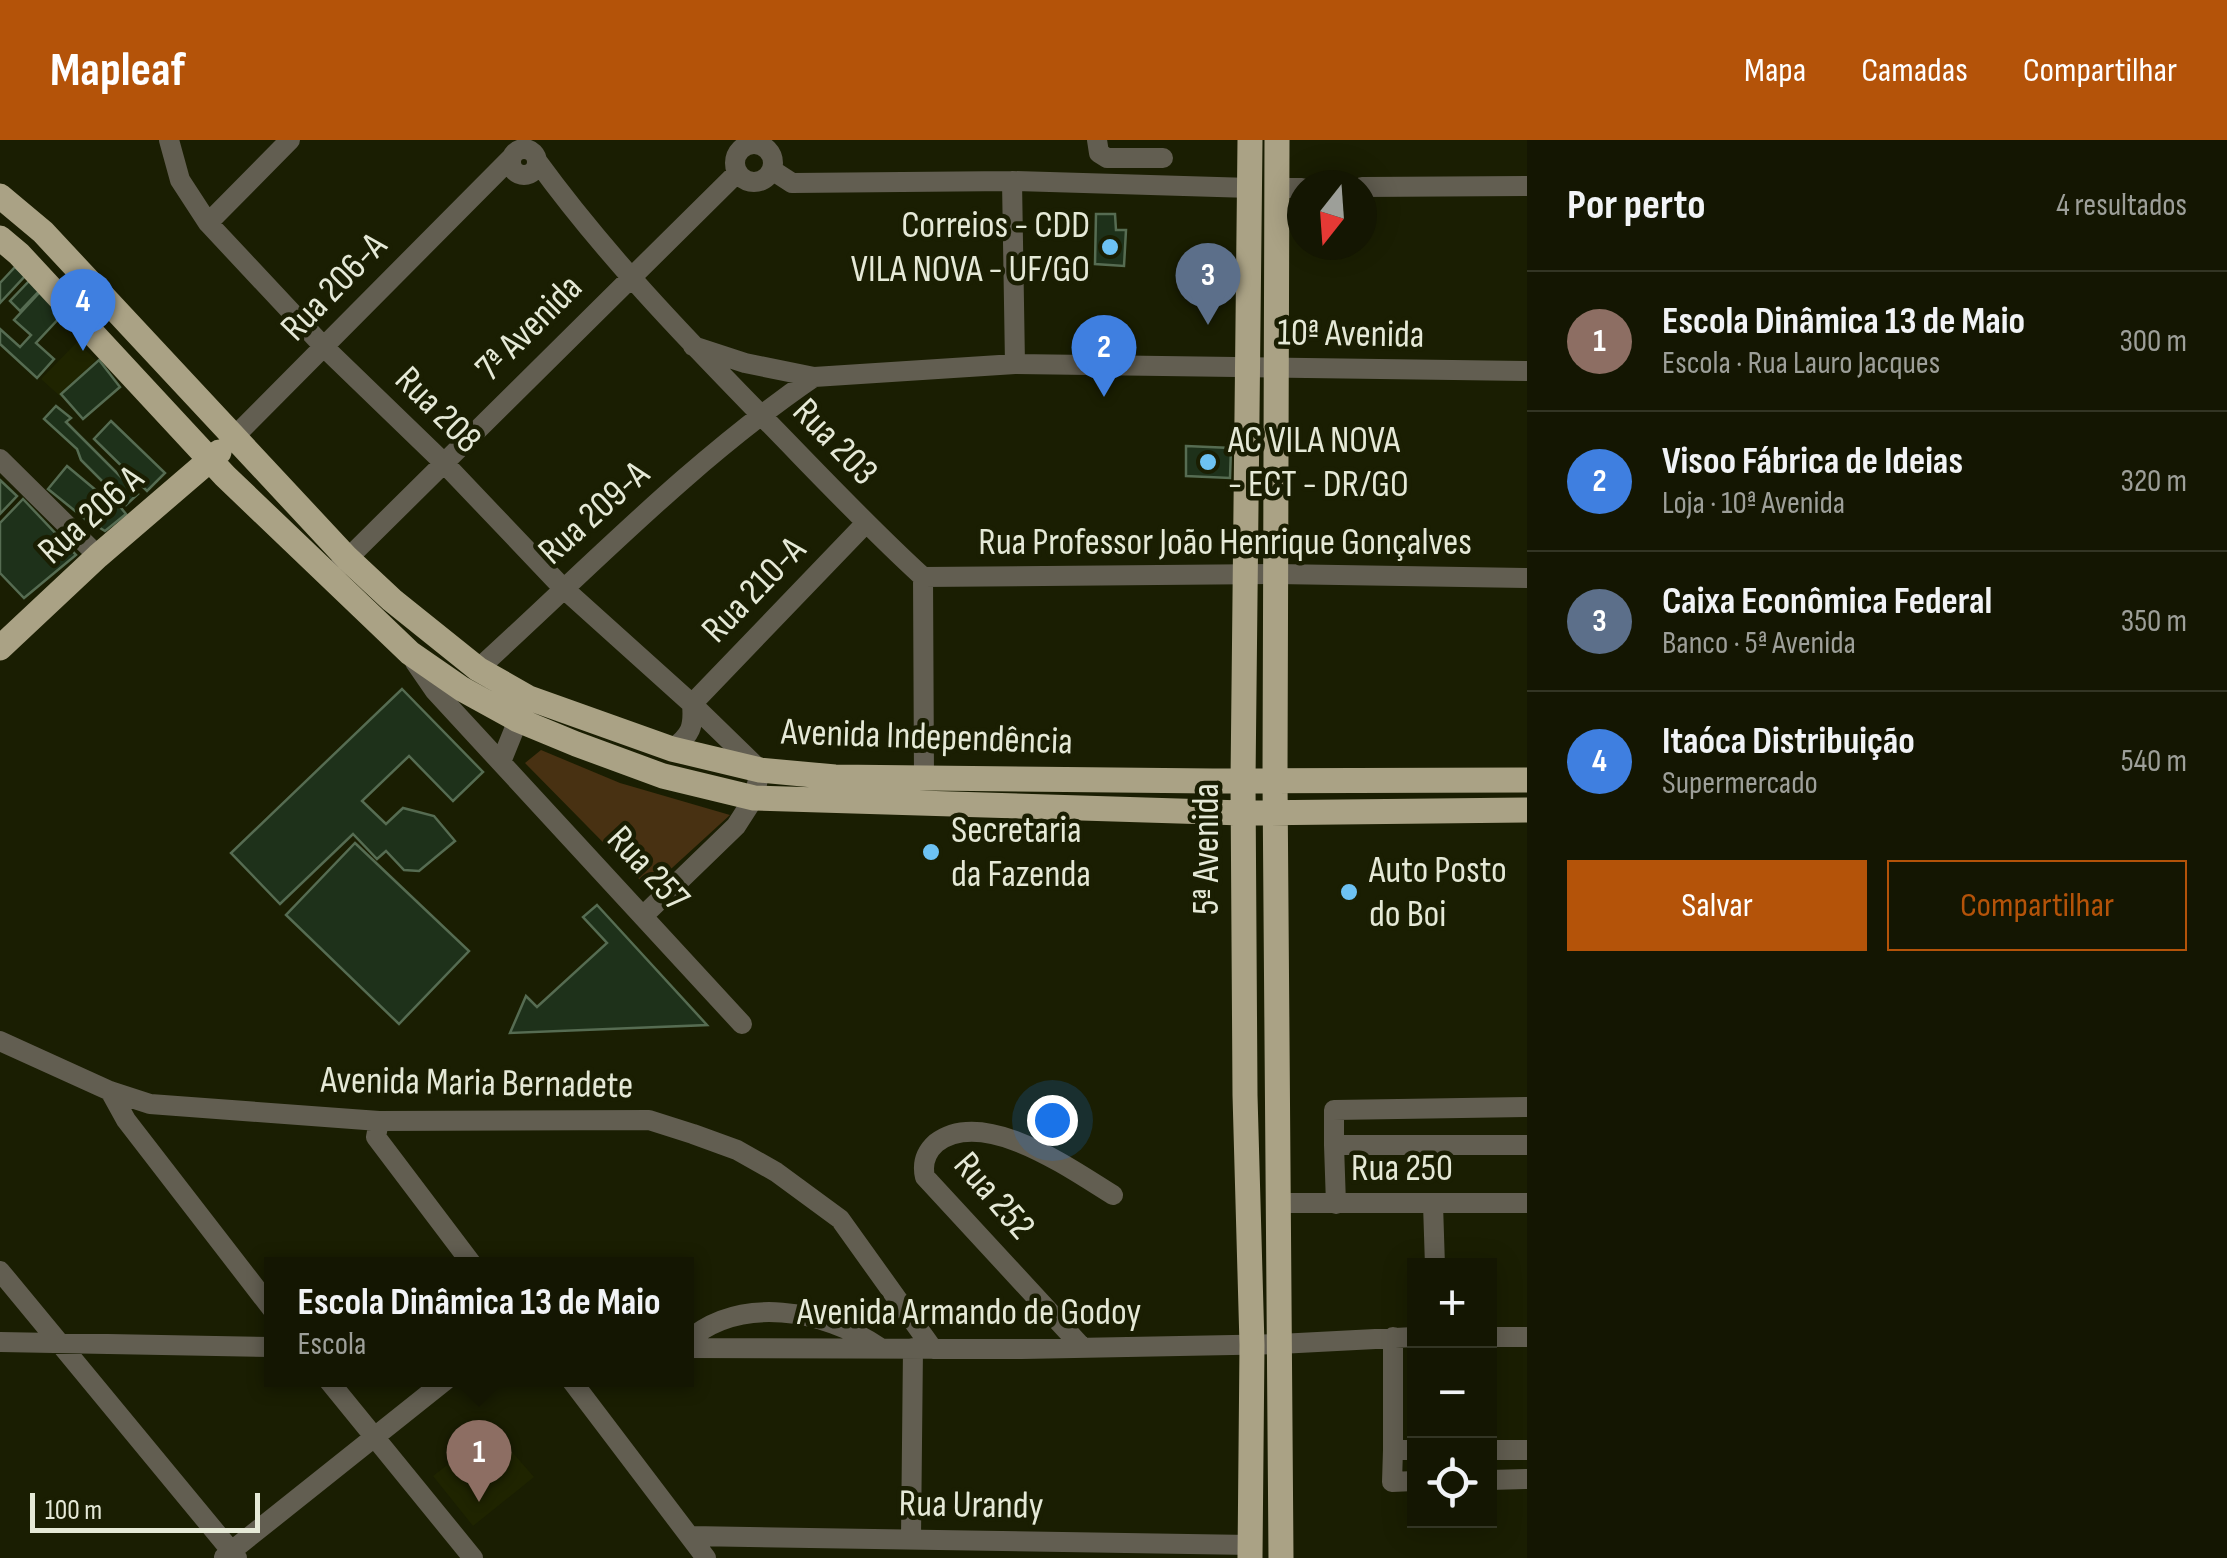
<!DOCTYPE html>
<html lang="pt">
<head>
<meta charset="utf-8">
<style>
	:root { --surface:#141602; --page:#212311; --text:#f1f3f6; --muted:#9d9f99; --line:#333524; --accent:#b45309 }
	body { margin:0; font-family:"Sofia Sans Condensed",sans-serif; background:var(--page); color:var(--text) }
	.controls { position:absolute; right:30px; bottom:30px; display:grid; overflow:hidden; border-radius:0px; box-shadow:0 5px 25px #0003 }
	.controls button { width:90px; height:90px; display:grid; place-items:center; padding:0; border:0; border-bottom:2px solid var(--line); background:var(--surface); color:var(--text); font:50px sans-serif }
	.compass { position:absolute; left:1287px; top:30px; width:90px; height:90px; border-radius:50%; background:var(--surface); box-shadow:0 5px 25px #0003; rotate:197deg }
	.scale { position:absolute; left:30px; bottom:25px; width:230px; box-sizing:border-box; padding-left:10px; border:5px solid #e5e9d7; border-top:0; font-size:28px; line-height:35px; white-space:nowrap; color:#e5e9d7; -webkit-text-stroke:8px #1a1e02; paint-order:stroke }
	.you { position:absolute; left:1052px; top:980px; width:35px; height:35px; margin:-25px; border:8px solid #fff; border-radius:50%; background:#1a73e8; box-shadow:0 0 0 15px #1a73e833 }
	.badge { display:grid; place-items:center; width:65px; height:65px; border-radius:50%; background:var(--accent); color:#fff; font-size:32px; font-weight:700 }
	.pin { position:absolute; translate:-50% -82px; filter:drop-shadow(0 2px 5px #0008) }
	.pin::after { content:''; position:absolute; top:52px; width:35px; height:30px; background:inherit; clip-path:polygon(0 0,100% 0,50% 100%) }
	.popup { position:absolute; left:264px; top:1117px; width:430px; height:130px; box-sizing:border-box; display:grid; place-content:center; border-radius:0px; background:var(--surface); filter:drop-shadow(0 2px 8px #0005); font-size:32px; white-space:nowrap; color:var(--muted) }
	.popup b { font-size:38px; color:var(--text) }
	.popup::after { content:''; position:absolute; left:50%; top:100%; margin-left:-20px; border:20px solid transparent; border-top-color:var(--surface) }
	.list { margin:0; padding:0; list-style:none }
	h2 { display:flex; justify-content:space-between; align-items:center; height:130px; margin:0; padding:0 40px; font-size:42px }
	h2 small { font-size:32px; font-weight:400; color:var(--muted) }
	.list li { display:grid; grid-template-columns:65px 1fr auto; gap:30px; align-items:center; box-sizing:border-box; height:140px; padding:0 40px; border-top:2px solid var(--line) }
	.list b { display:block; font-size:38px; white-space:nowrap }
	.list p { margin:0; font-size:32px; white-space:nowrap; color:var(--muted) }
	.list em { font-size:32px; font-style:normal; color:var(--muted) }
	.actions { display:flex; gap:20px; padding:30px 40px }
	.actions a { flex:1; padding:22px 0; border:2px solid var(--accent); border-radius:0px; text-align:center; font-size:35px; color:var(--accent) }
	.actions .main { background:var(--accent); color:#fff }
	.icon { flex:none; width:55px; height:55px; fill:none; stroke:currentColor; stroke-width:2; stroke-linecap:round; stroke-linejoin:round }
	.map { position:relative; flex:none; width:1527px; height:1418px; overflow:hidden }
	header { display:flex; align-items:center; gap:60px; box-sizing:border-box; height:140px; padding:0 50px; background:var(--accent); color:#fff }
	header strong { font-size:48px }
	nav { display:flex; gap:55px; margin-inline-start:auto; font-size:35px }
	main { display:flex }
	aside { flex:1; background:var(--surface) }
	.map>svg:first-child { display:block }
</style>
</head>
<body>
<header>
<strong>Mapleaf</strong>
<nav><a>Mapa</a><a>Camadas</a><a>Compartilhar</a></nav>
</header>
<main>
<div class="map">
<svg width="1527" height="1418" viewBox="0 0 1527 1418">
	<rect width="100%" height="100%" fill="#1a1e02"/>
	<path fill="#1f2400" d="M77,202L96,220L61,257L41,239Z
		M493,1290L534,1337L473,1386L433,1336Z"/>
	<path fill="#483112" d="M541,610L620,643L730,675L649,749L525,623Z"/>
	<path fill="#1e311a" stroke="#566c52" stroke-width="2.5" d="M1096,74H1115L1116,90H1126L1124,126L1095,124Z
		M15,127L25,136L0,163V143Z
		M31,139L41,149L20,171L10,161Z
		M40,152L63,174L36,203L54,219L37,238L0,204V189L20,207L31,195L14,180Z
		M99,220L120,247L83,279L61,254Z
		M56,266L71,278L66,282L138,354L126,365L81,320L77,309L44,279Z
		M111,281L165,333L147,351L94,299Z
		M1186,306L1231,308L1230,338L1186,336Z
		M67,326L104,357L85,379L48,349Z
		M0,340L17,356L0,374Z
		M23,359L76,415L24,458L0,433V383Z
		M117,363L126,374L105,391L92,383Z
		M402,549L483,632L453,661L409,616L362,661L386,684L403,668L434,676L455,701L419,731L404,730L386,711L377,719L353,694L280,764L231,713Z
		M355,703L469,811L399,884L286,775Z
		M597,765L707,885L510,893L526,856L537,867L607,803L583,777Z"/>
	<g fill="none" stroke-linecap="round" stroke-linejoin="round">
		<path stroke="#625e51" stroke-width="20" d="M169,0L180,40L208,83L325,208L444,323L562,447L692,564L760,630L754,658L736,686L643,776
			M1097,0L1099,13L1107,18H1163
			M735 23a19 19 0 1 1 38 0a19 19 0 1 1-38 0Z
			M511 22a13 13 0 1 1 26 0a13 13 0 1 1-26 0Z
			M537,21C604,113 681,193 760,274C814,329 866,385 923,437L924,637
			M772,30L792,43L1012,41L1251,48
			M1012,41L1015,224
			M1362,47L1527,46
			M1276,48H1302
			M208,83L290,0
			M693,206L745,223L814,237L1015,224L1527,231
			M233,298L511,18
			M0,319L98,416
			M337,429L737,33
			M923,437L1276,434L1527,438
			M415,522L435,551L742,884
			M478,529C588,429 691,321 814,237
			M692,564L865,384
			M672,609C691,595 694,587 692,564
			M501,622L518,580
			M0,901L110,951L150,964L379,981L649,980L693,994L737,1010L776,1032L840,1079L933,1209
			M110,951L126,980L272,1169
			M379,981L376,997L472,1124
			M1334,1005V970L1527,967
			M1277,1063H1527
			M1336,1064L1334,1005H1527
			M1433,1064L1435,1126
			M0,1131L237,1418
			M1490,1197H1527
			M0,1202L272,1207
			M686,1202C740,1154 824,1170 879,1207
			M1082,1207L925,1037C922,1024 925,1013 936,1003C984,966 1072,1030 1113,1055
			M686,1208L1022,1209L1279,1204L1414,1197
			M328,1240L473,1418
			M571,1240L706,1418
			M1393,1310V1197
			M1414,1310H1393L1392,1342L1414,1341
			M1490,1310H1527
			M1490,1340L1527,1339
			M690,1396L1251,1405
			M911,1398L913,1208
			M224,1417L446,1240"/>
		<path stroke="#aaa285" stroke-width="25" d="M1250,0L1243,641L1245,955L1252,1205L1250,1418
			M1277,0L1275,639L1281,1418
			M0,56L43,92L347,418L392,460L478,529L529,558L672,609L760,630L835,637L1213,641L1527,640
			M0,98L19,114L225,336L410,513L462,549L518,580L576,604L663,636L754,658L1243,673L1527,670
			M0,508L98,416L219,312"/>
	</g>
	<g fill="#6dc2f3" stroke="#1a1e02" stroke-width="4">
		<circle cx="1110" cy="107" r="10"/>
		<circle cx="1208" cy="322" r="10"/>
		<circle cx="931" cy="712" r="10"/>
		<circle cx="1349" cy="752" r="10"/>
	</g>
	<g text-anchor="middle" dominant-baseline="central" stroke-width="9" stroke-linejoin="round" paint-order="stroke">
		<g font-size="38" fill="#e5e9d7" stroke="#1a1e02" text-anchor="start">
			<text x="1090" y="85" text-anchor="end">Correios - CDD<tspan x="1090" dy="44">VILA NOVA - UF/GO</tspan></text>
			<text x="1228" y="300">AC VILA NOVA<tspan x="1228" dy="44">- ECT - DR/GO</tspan></text>
			<text x="951" y="690">Secretaria<tspan x="951" dy="44">da Fazenda</tspan></text>
			<text x="1369" y="730">Auto Posto<tspan x="1369" dy="44">do Boi</tspan></text>
		</g>
		<g font-size="38" fill="#e5e9d7" stroke="#1a1e02">
			<text transform="translate(334 147) rotate(-46)">Rua 206-A</text>
			<text transform="translate(529 188) rotate(-45)">7ª Avenida</text>
			<text transform="translate(1351 194) rotate(1)">10ª Avenida</text>
			<text transform="translate(438 270) rotate(45)">Rua 208</text>
			<text transform="translate(835 302) rotate(46)">Rua 203</text>
			<text transform="translate(594 373) rotate(-42)">Rua 209-A</text>
			<text transform="translate(91 375) rotate(-42)">Rua 206 A</text>
			<text x="1225" y="402">Rua Professor João Henrique Gonçalves</text>
			<text transform="translate(754 450) rotate(-46)">Rua 210-A</text>
			<text transform="translate(927 597) rotate(2)">Avenida Independência</text>
			<text transform="translate(1206 709) rotate(-90)">5ª Avenida</text>
			<text transform="translate(648 729) rotate(47)">Rua 257</text>
			<text transform="translate(477 943) rotate(1)">Avenida Maria Bernadete</text>
			<text x="1402" y="1028">Rua 250</text>
			<text transform="translate(994 1056) rotate(49)">Rua 252</text>
			<text x="969" y="1172">Avenida Armando de Godoy</text>
			<text transform="translate(971 1365) rotate(1)">Rua Urandy</text>
		</g>
	</g>
</svg>
<div class="controls">
<button>+</button>
<button>−</button>
<button><svg class="icon" aria-label="locate" viewBox="0 0 24 24"><circle cx="12" cy="12" r="6"/><path d="M12 2v4M12 18v4M2 12h4M18 12h4"/></svg></button>
</div>
<svg class="compass" viewBox="-18 -18 36 36"><path d="M0-13l5 13h-10z" fill="#e53935"/><path d="M0 13l5-13h-10z" fill="#9d9f99"/></svg>
<div class="scale">100 m</div>
<div class="you"></div>
<div class="pin badge" style="left:479px;top:1362px;background:#8d6e63">1</div>
<div class="popup"><b>Escola Dinâmica 13 de Maio</b>Escola</div>
<div class="pin badge" style="left:1104px;top:257px;background:#3f7fe0">2</div>
<div class="pin badge" style="left:1208px;top:185px;background:#5c6f8a">3</div>
<div class="pin badge" style="left:83px;top:211px;background:#3f7fe0">4</div>
</div>
<aside>
<h2>Por perto<small>4 resultados</small></h2>
<ul class="list">
<li><span class="badge" style="background:#8d6e63">1</span><div><b>Escola Dinâmica 13 de Maio</b><p>Escola · Rua Lauro Jacques</p></div><em>300 m</em></li>
<li><span class="badge" style="background:#3f7fe0">2</span><div><b>Visoo Fábrica de Ideias</b><p>Loja · 10ª Avenida</p></div><em>320 m</em></li>
<li><span class="badge" style="background:#5c6f8a">3</span><div><b>Caixa Econômica Federal</b><p>Banco · 5ª Avenida</p></div><em>350 m</em></li>
<li><span class="badge" style="background:#3f7fe0">4</span><div><b>Itaóca Distribuição</b><p>Supermercado</p></div><em>540 m</em></li>
</ul>
<div class="actions"><a class="main">Salvar</a><a>Compartilhar</a></div>
</aside>
</main>
</body>
</html>
